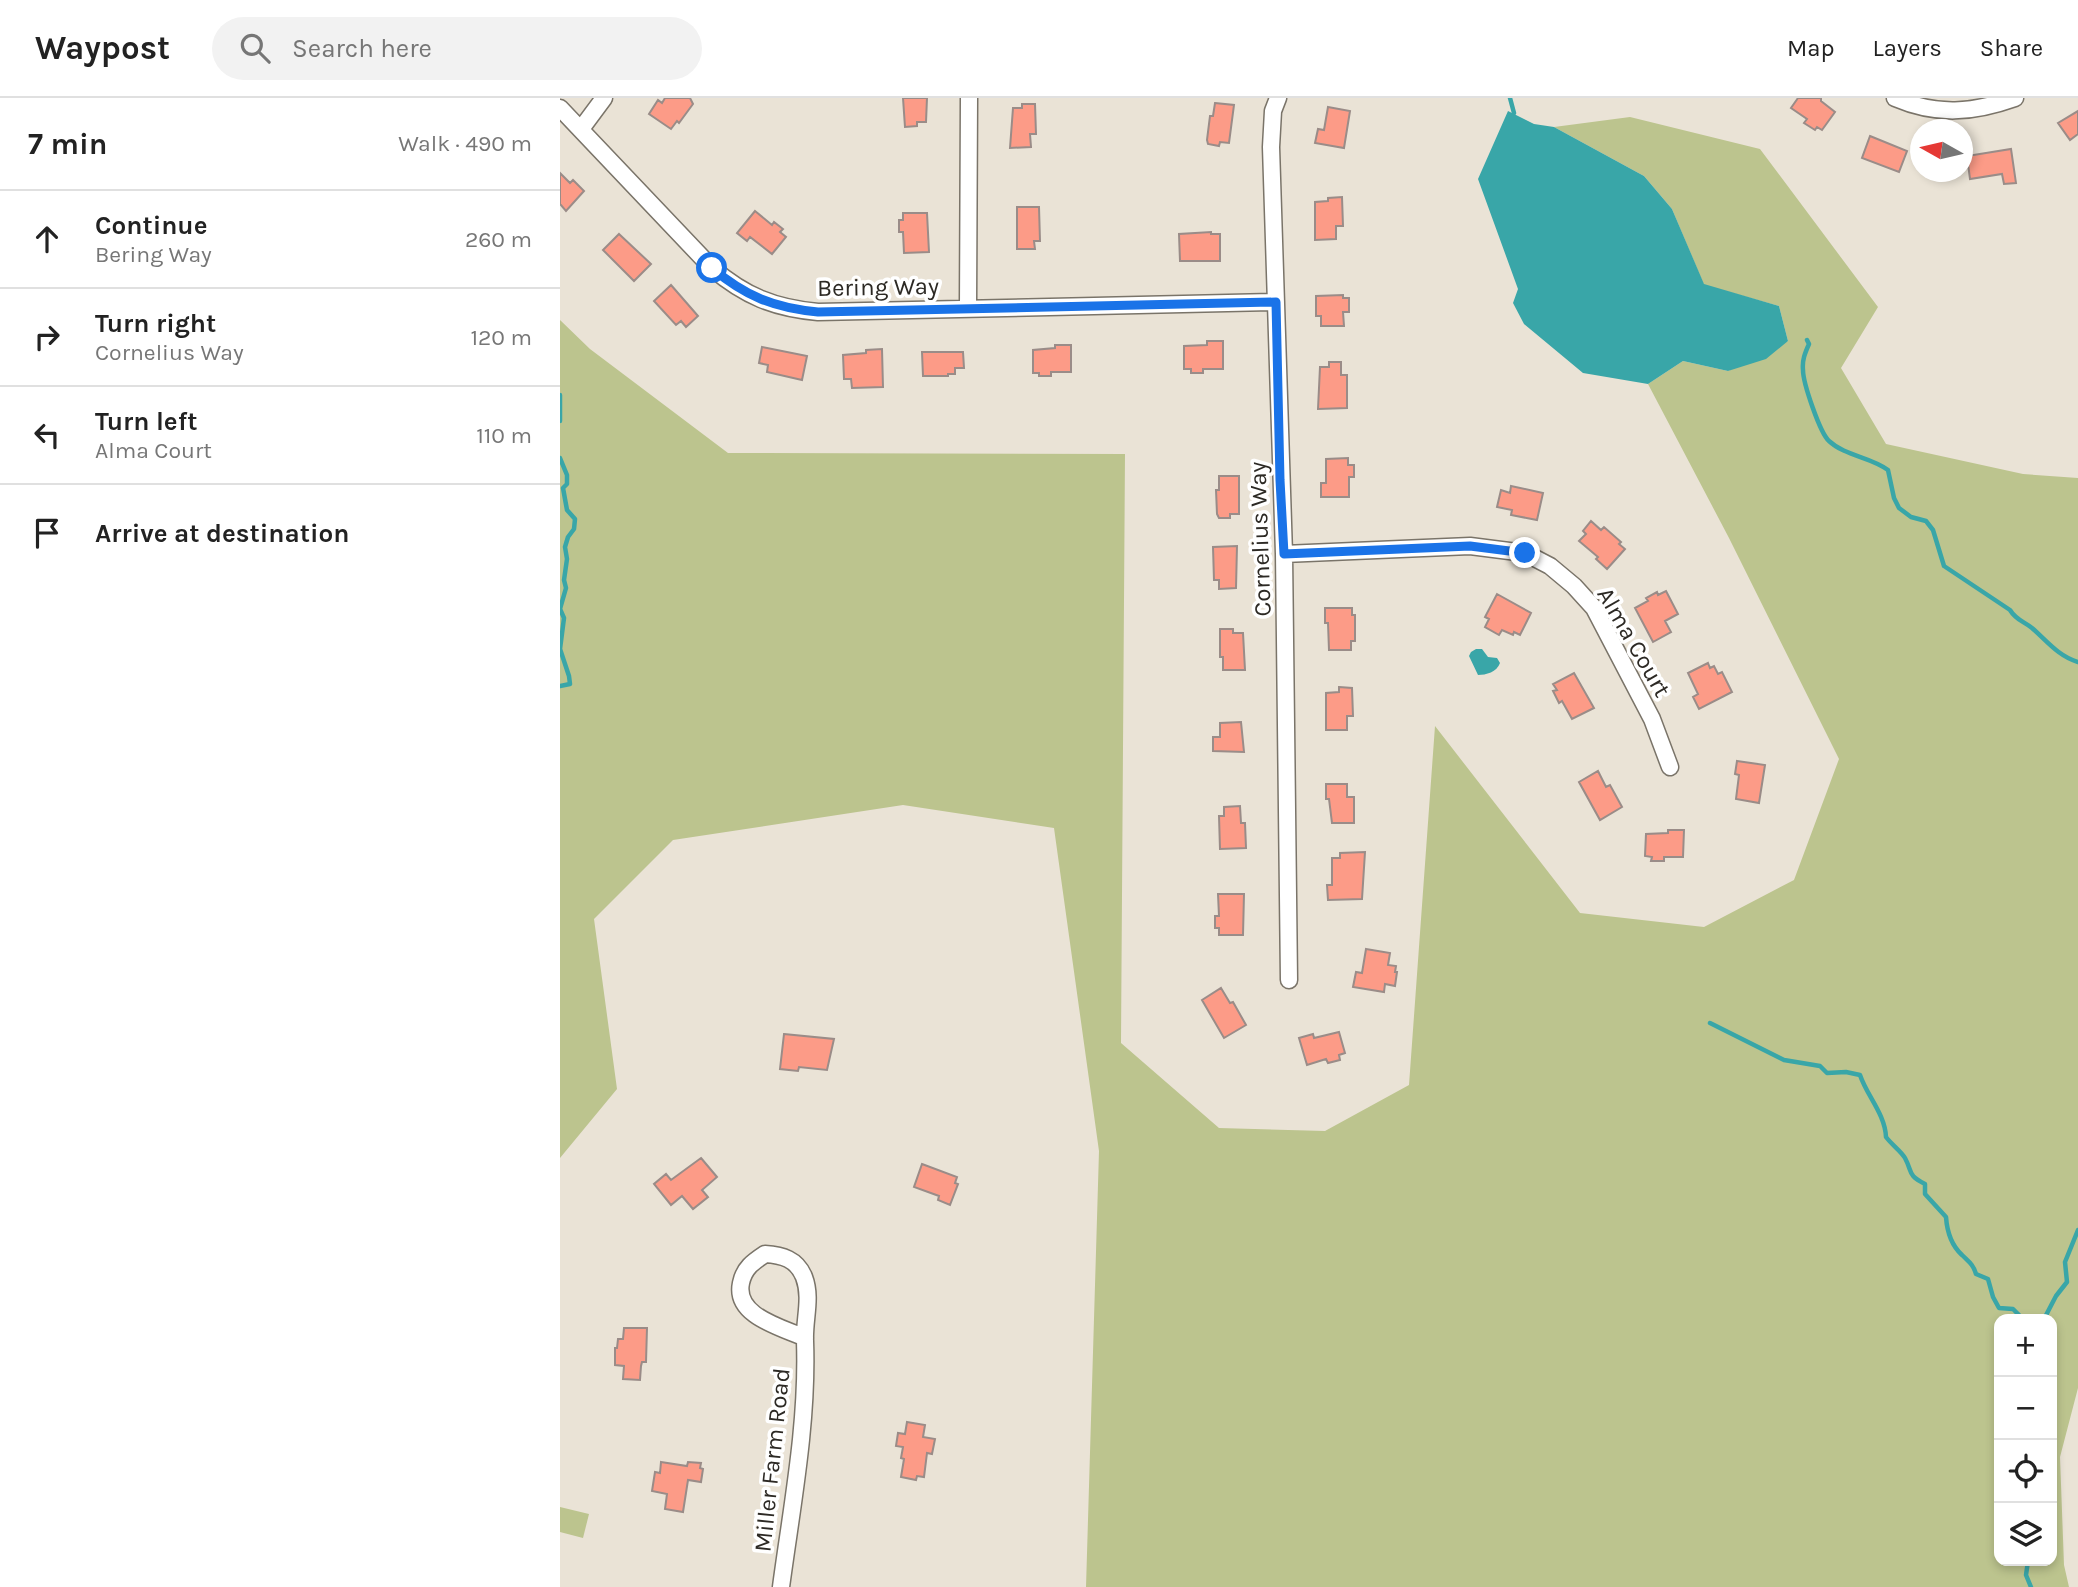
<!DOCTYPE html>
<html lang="en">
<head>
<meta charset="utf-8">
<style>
	:root { --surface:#fff; --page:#f2f2f2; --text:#222; --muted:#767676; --line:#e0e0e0 }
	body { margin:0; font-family:Karla,sans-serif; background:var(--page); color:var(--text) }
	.controls { position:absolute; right:21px; bottom:21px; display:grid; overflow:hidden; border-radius:14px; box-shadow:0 4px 10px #0003 }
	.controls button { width:63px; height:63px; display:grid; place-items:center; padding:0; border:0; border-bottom:2px solid var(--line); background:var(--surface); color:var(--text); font:35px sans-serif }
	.compass { position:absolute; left:1350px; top:21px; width:63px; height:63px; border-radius:50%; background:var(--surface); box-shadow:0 4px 10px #0003; rotate:278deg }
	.stop { position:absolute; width:21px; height:21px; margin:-16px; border:5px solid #1a73e8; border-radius:50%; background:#fff }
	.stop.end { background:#1a73e8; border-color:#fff; box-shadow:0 2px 7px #0008 }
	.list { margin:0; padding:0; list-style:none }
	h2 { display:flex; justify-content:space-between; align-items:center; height:91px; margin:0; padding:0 28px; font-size:30px }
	h2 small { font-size:23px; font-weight:400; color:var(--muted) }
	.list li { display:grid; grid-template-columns:46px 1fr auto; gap:21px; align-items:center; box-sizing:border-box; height:98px; padding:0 28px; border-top:2px solid var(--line) }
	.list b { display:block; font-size:26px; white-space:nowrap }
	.list p { margin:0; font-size:23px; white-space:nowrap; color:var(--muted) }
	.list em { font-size:23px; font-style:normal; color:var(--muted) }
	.icon { flex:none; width:38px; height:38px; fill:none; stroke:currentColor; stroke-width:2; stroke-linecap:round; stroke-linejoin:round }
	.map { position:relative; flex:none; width:1518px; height:1489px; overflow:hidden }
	header { display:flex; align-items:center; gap:42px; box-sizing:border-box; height:98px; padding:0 35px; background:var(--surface); border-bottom:2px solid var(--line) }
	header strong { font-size:33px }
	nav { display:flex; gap:38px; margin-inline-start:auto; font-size:24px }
	.search { width:490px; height:63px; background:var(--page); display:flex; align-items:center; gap:18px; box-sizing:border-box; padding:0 24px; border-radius:38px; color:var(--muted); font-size:26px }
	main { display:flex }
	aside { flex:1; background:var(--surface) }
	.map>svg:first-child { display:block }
</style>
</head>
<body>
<header>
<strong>Waypost</strong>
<div class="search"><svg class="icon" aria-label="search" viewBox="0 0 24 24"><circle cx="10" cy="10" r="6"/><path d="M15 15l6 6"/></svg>Search here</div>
<nav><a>Map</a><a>Layers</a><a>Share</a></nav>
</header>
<main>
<aside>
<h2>7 min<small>Walk · 490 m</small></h2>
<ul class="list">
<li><svg class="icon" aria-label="ahead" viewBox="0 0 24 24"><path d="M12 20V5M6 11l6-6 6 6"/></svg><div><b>Continue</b><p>Bering Way</p></div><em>260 m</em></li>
<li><svg class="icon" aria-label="right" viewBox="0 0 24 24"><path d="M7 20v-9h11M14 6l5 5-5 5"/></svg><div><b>Turn right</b><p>Cornelius Way</p></div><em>120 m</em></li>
<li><svg class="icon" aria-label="left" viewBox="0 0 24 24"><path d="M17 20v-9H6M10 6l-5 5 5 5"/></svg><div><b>Turn left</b><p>Alma Court</p></div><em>110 m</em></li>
<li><svg class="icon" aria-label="arrive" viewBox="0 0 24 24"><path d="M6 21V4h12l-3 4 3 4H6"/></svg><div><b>Arrive at destination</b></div></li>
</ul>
</aside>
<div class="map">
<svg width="1518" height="1489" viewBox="0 0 1518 1489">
	<rect width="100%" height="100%" fill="#eae3d6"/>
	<path fill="#bcc48e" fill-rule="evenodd" d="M1070,19L1200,51L1318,209L1281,270L1326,346L1463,376L1518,380V1290L1500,1359L1504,1467L1509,1489H526L539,1053L494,730L343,707L113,742L34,821L57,991L0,1060V222L30,251L168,355L565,356L561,945L659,1030L765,1033L849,987L875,628L1020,815L1144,829L1234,782L1279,661L1169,440L1088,286L1123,263L1168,273L1228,243L1219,208L1144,187L1112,111L1084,78L994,29ZM1439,1221H1492V1463H1439Z
		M0,1409L29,1416L23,1440L0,1434Z"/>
	<path fill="#39a6a8" d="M948,13L974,26L994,29L1084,78L1112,111L1144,186L1219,208L1228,243L1206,261L1168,273L1123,263L1088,286L1023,275L964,226L953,205L958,191L918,81Z
		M916,551H922L928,559L937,560L940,565C937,574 926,577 918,577L909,558L911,554Z"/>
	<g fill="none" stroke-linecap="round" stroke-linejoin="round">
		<path stroke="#39a6a8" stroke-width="4.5" d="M950,0L954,15
			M1247,242L1249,246C1245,255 1242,262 1243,272C1243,285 1260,335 1269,343C1285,358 1311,359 1328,372L1334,400L1339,410L1351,419L1366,423L1373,432L1384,468L1450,512C1456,522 1463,523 1472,530C1487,543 1498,558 1518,564
			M0,297V323
			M0,360L7,377V386L3,390L7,412L15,421L14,431L8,439L5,449L7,461L4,482L6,490L0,511L4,520L0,551L9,578L10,586L0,588
			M1150,925L1224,962L1260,968L1267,975L1286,974L1300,977C1307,998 1325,1016 1326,1039C1331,1046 1341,1053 1345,1060C1353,1075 1347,1077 1365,1086V1096L1386,1119C1387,1133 1391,1147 1402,1157C1409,1164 1413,1166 1416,1176L1428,1181L1433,1199L1439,1210L1453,1211L1463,1221
			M1484,1221L1496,1198L1507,1184L1505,1164L1518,1132
			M1468,1463L1466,1477L1471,1489"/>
	</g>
	<path fill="#fc9b87" stroke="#9a8c88" stroke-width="2" d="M105,0H130L133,6L119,25L117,23L111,31L89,16L98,2L102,5Z
		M343,0H367L366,24H357V28L345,29Z
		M1238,0H1261V3L1275,14L1262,32L1257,29L1255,32L1244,25L1247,21L1231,10Z
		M655,5L674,7L669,45L660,44L659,48L648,46L647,42L650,18H653Z
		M462,6H475L476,36H470L471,49L450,50L453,10H462Z
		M768,9L790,13L784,50L755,45L758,31L764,32Z
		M1518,13V36L1510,42L1498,25Z
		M1310,38L1347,53L1339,74L1302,60Z
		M1451,51L1456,85L1444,86L1442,76L1410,81L1407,58Z
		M0,75L10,85L13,82L24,93L6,113L0,106Z
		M782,99L783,128H776V141L755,142V104L768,103V100Z
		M457,109H479L480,143H474L475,151H457Z
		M195,113L212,127L214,124L223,131L220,134L226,139L212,156L190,139L187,143L177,135Z
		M343,115H367L369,154L344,155L343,134H339V122H343Z
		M651,134V136H660V163H620L619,136Z
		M59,136L91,166L74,183L43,152Z
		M111,187L138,218L126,229L121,223L116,227L94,203Z
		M783,197V200H789V214H783L784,228H761V218H756V198Z
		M647,243H663V271H643V275H631V271H624V248L647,247Z
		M495,247H511V274H491V278H479V275H473V252L495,250Z
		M202,249L247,258L242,282L207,274L208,267L199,265Z
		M322,251L323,289L292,290L291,281H284L283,257L306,255V252Z
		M362,254H403L404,270H395V276H388V278H363Z
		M769,264H781V277H787V310L758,311L760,269H769Z
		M788,360V367H794V379H789V399H761V385H766V361Z
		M659,378H679V416H670V420H659L657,416L656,392H659Z
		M951,388L983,395L977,422L951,417L952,412L937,409L941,392L950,395Z
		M1031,423L1041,432L1044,429L1061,444L1059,446L1065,451L1047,471L1036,461L1038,459L1019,443L1026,436L1023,433Z
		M677,448L676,490L659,491V482H654L653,449Z
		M1106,493L1118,516L1105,523L1111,534L1093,544L1075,510L1088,503L1086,500L1097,494L1098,497Z
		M937,496L971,515L960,537L954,534L953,537L942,532L939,537L925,529L929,521L925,519Z
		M765,510H792V517H795V543H791V552H769L768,525H765Z
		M660,531H673V535H683L685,572H663V559H660Z
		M1148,565L1150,570L1154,568L1158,576L1162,574L1172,594L1139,611L1133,599L1138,596L1128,575Z
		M1014,575L1034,610L1012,621L1002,603L999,605L993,593L997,592L993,586Z
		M779,589L792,590L793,618H787V632H766V595L779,594Z
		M681,624L684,654L653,653V639H660V625Z
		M1177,663L1205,667L1199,705L1176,701L1179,677L1175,676Z
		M1038,673L1046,689L1050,687L1062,709L1040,722L1019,684Z
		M766,686H787V699H794V725H772L769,701H766Z
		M680,708L681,725H685L686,750L660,751L659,718H664V709Z
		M1108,732H1124L1123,759H1104V763H1091L1092,759L1085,758L1086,736L1108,735Z
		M805,754L802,801L768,802L767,787H772V760H780V755Z
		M658,796H684L683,837H659V830H655V818H659Z
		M806,851L830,855L828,867L836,868L835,874H837L835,888L825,886L824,894L793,889L796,874L802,875Z
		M661,890L670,905L673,904L686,927L664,940L642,902Z
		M779,934L785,955L779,957L780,962L768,965L766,961L747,967L739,940L753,936L754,940Z
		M224,936L274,941L267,972L239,969L238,973L220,971Z
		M141,1060L157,1079L142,1092L148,1099L133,1111L122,1098L111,1107L94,1086L106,1076L111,1082Z
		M362,1066L397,1079L395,1085L398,1086L390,1107L378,1102L379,1098L354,1089Z
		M64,1230H87L86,1264H82L81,1268L80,1282L63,1281L64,1268L55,1267V1250H57L58,1241H63Z
		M347,1324L365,1327L363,1339L375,1341L372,1356L367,1355L364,1379L357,1378L356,1382L341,1379L344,1361L341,1360L343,1349L336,1348L338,1335L345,1336Z
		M101,1364L127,1368L128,1364L141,1365L140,1370L143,1371L141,1384L128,1382L123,1414L105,1411L107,1396L92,1393L95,1374L100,1375Z"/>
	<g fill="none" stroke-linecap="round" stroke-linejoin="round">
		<defs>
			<path id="minor" d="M718,0L713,13L711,49L724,456L729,882
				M1335,0C1377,18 1413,15 1455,0
				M0,10L152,170C185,198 214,210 258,214L716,204
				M21,31L44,0
				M408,210L409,0
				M724,456L910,448L965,455L990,468L1014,488L1034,510L1092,621L1110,669
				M221,1489C232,1407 248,1325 245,1243C244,1221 252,1200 244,1179C237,1161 222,1157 205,1156C193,1164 184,1170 181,1185C174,1218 221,1229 245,1240"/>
		</defs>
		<use href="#minor" stroke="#7a7469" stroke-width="19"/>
		<use href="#minor" stroke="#fff" stroke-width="16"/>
	</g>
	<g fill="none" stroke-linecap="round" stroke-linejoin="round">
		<path stroke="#1a73e8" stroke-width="9" d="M152,170C185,198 214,210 258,214L716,204L720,382L724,456L910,448L965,455"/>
	</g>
	<g text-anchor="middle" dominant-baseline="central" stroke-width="7" stroke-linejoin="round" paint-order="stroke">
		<g font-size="24" fill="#2c2924" stroke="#fff">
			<text transform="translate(318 189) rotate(-1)">Bering Way</text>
			<text transform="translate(700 441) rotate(-92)">Cornelius Way</text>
			<text transform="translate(1074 544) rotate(60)">Alma Court</text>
			<text transform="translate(212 1362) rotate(-84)">Miller Farm Road</text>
		</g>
	</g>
</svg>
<div class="controls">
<button>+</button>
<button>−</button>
<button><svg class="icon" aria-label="locate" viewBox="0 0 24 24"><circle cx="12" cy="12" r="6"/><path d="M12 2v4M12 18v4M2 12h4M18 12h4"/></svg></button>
<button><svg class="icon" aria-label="layers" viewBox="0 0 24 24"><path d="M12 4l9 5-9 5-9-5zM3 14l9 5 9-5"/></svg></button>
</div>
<svg class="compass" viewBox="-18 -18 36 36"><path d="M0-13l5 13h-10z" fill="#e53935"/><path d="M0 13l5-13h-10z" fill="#767676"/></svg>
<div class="stop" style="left:152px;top:170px"></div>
<div class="stop end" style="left:965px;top:455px"></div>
</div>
</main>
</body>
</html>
